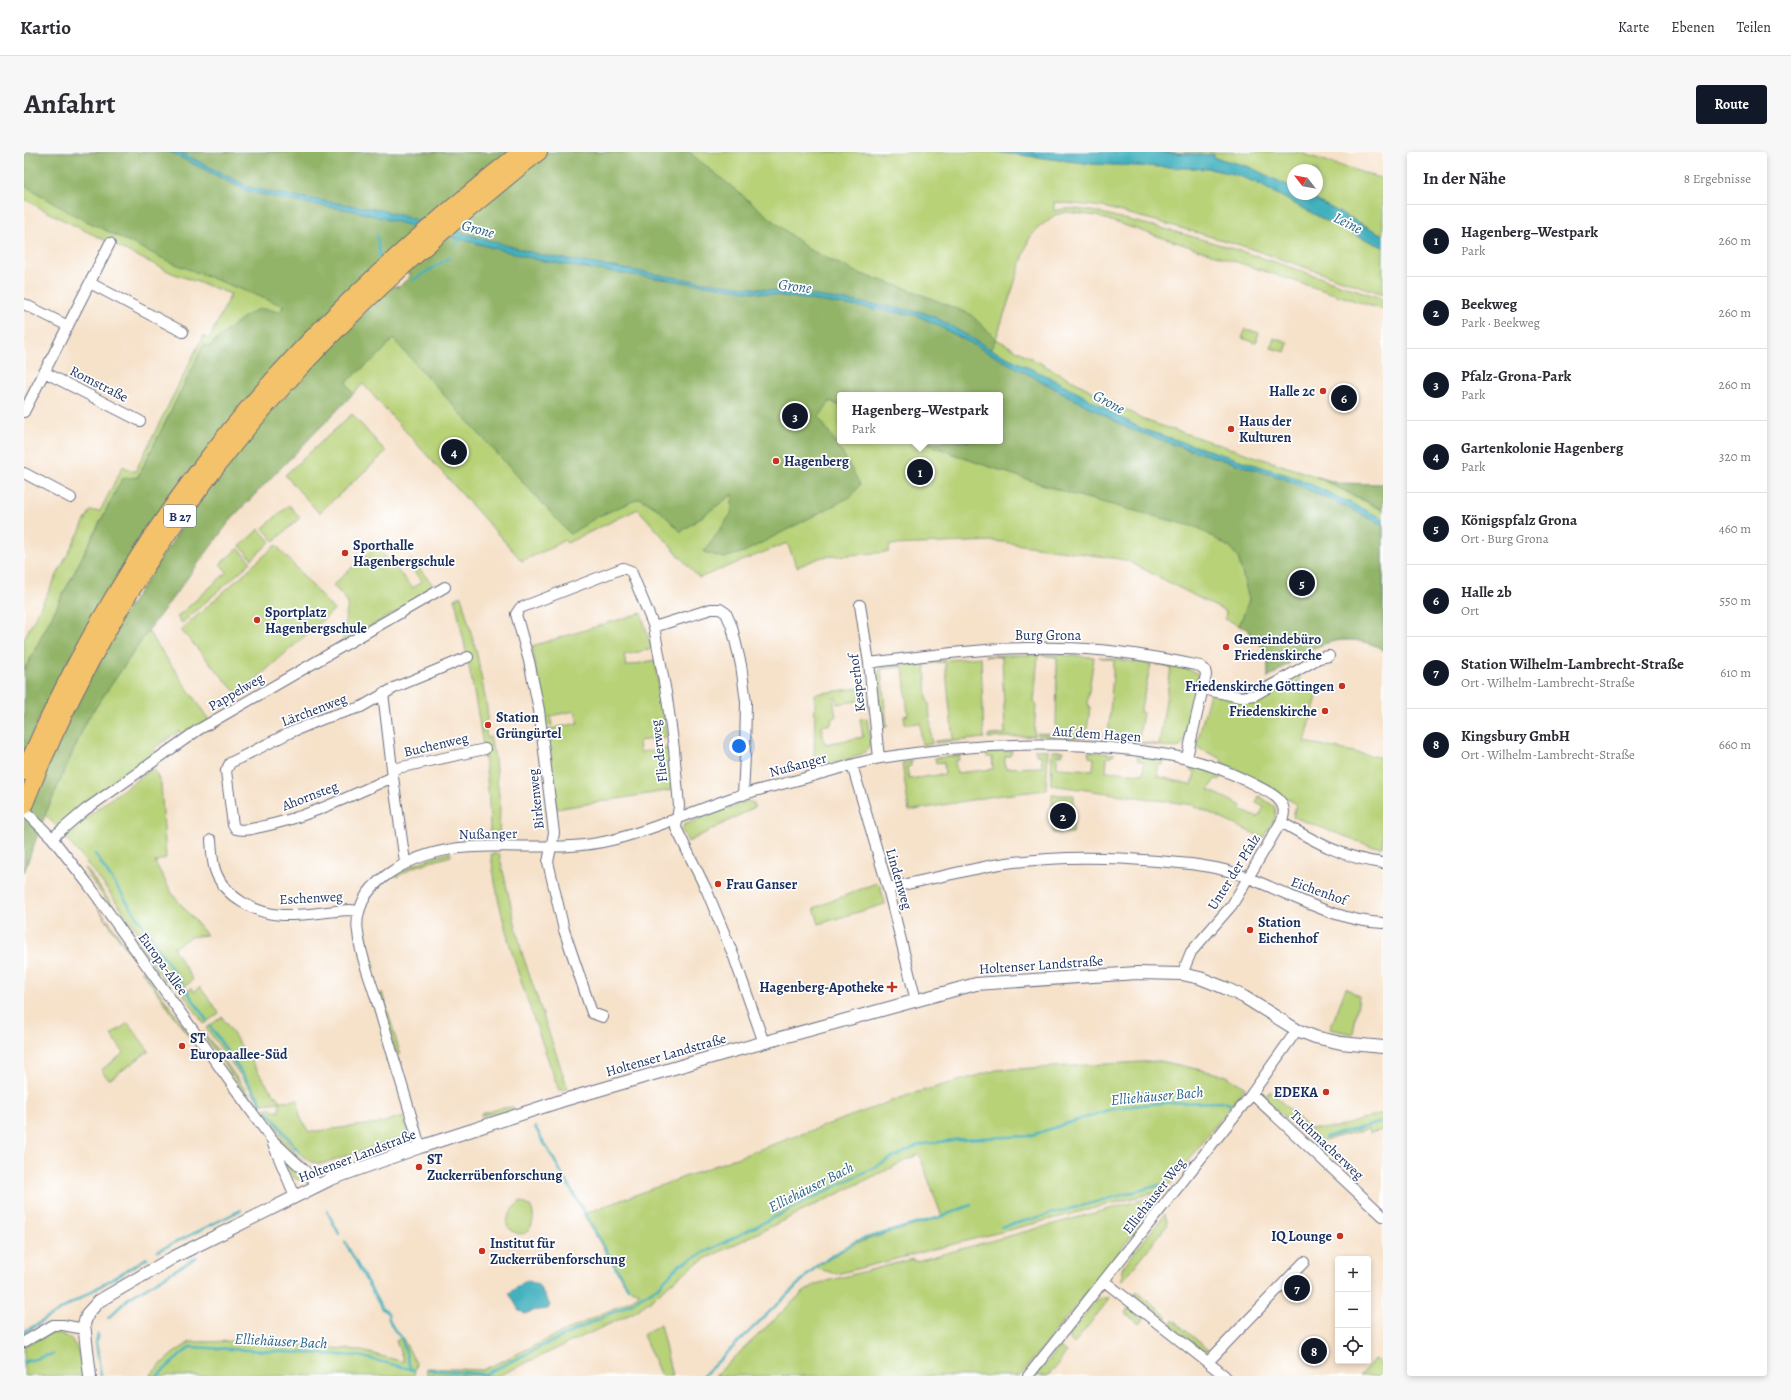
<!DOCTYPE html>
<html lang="de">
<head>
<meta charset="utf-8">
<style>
	:root { --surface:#fff; --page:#f7f7f7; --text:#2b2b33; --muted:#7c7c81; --line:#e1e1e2; --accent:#111827 }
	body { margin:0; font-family:Alegreya,serif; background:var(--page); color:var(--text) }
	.controls { position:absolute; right:12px; bottom:12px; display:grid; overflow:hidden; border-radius:4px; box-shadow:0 2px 6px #0003 }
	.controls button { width:36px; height:36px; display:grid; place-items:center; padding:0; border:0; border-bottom:1px solid var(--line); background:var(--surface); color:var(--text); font:20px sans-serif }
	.compass { position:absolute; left:1263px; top:12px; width:36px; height:36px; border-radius:50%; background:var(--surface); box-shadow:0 2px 6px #0003; rotate:301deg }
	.you { position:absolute; left:715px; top:594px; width:14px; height:14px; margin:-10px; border:3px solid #fff; border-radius:50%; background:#1a73e8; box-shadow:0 0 0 6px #1a73e833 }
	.badge { display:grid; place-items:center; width:26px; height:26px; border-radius:50%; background:var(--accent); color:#fff; font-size:13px; font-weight:700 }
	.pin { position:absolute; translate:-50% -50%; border:2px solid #fff; box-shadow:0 1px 4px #0006 }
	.popup { position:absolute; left:813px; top:240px; width:166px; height:52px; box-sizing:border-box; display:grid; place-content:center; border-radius:4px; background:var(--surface); filter:drop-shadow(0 1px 3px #0005); font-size:13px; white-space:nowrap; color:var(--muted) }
	.popup b { font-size:15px; color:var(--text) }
	.popup::after { content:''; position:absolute; left:50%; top:100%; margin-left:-8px; border:8px solid transparent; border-top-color:var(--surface) }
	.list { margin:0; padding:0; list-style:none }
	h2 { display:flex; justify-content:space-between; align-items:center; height:52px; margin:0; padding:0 16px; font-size:17px }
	h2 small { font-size:13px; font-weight:400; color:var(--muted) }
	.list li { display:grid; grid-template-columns:26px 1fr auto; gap:12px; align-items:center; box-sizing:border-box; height:72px; padding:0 16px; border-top:1px solid var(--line) }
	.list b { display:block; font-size:15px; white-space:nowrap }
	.list p { margin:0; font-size:13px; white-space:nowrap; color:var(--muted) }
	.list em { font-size:13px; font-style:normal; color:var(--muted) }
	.icon { flex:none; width:22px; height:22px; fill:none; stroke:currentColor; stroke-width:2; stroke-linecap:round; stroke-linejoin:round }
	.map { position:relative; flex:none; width:1359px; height:1224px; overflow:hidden; border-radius:4px }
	header { display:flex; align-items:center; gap:24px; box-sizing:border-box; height:56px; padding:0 20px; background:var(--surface); border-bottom:1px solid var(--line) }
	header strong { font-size:19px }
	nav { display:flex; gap:22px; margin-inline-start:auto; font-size:14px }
	.intro { display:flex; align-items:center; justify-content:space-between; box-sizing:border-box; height:96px; padding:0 24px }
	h1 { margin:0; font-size:28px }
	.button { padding:10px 18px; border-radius:4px; background:var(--accent); color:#fff; font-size:14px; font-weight:700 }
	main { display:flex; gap:24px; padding:0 24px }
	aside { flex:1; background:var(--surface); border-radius:4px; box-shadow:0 2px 6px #0003 }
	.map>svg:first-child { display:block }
</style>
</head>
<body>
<header>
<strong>Kartio</strong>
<nav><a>Karte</a><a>Ebenen</a><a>Teilen</a></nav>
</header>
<div class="intro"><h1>Anfahrt</h1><a class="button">Route</a></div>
<main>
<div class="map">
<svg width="1359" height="1224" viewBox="0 0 1359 1224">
	<rect width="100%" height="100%" fill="#fff"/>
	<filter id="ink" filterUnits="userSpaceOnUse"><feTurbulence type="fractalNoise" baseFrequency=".025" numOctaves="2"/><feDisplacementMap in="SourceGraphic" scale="8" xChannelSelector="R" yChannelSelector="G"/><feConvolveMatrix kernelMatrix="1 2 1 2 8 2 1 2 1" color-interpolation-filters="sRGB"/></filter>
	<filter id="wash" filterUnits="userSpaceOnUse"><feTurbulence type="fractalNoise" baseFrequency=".012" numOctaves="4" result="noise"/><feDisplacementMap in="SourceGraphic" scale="16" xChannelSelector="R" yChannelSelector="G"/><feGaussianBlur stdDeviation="0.9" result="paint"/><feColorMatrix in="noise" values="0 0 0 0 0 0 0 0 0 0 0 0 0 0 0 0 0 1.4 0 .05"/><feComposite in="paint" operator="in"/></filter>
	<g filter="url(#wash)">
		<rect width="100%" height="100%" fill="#f6e1c9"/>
		<path fill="#b8d278" stroke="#6a806b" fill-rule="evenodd" d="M0,0H971L1069,12L1186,17L1209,22L1231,30L1308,72L1359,95V142L1216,93L1132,69L1079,55L1030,50V59C1051,52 1084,63 1104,68C1191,88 1275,118 1359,147V158L1072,64L1043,60L1031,63L1013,77L1005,87L972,187L1123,269L1291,324L1359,358V499C1353,493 1347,492 1340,490C1302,480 1274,506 1244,526V502L1223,477L1201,467L1202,460L1102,408L971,389L866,393L865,400L798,405L773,415L763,391L675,426L614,357L543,391L540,388L531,394L498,409L339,232L329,242L322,231L369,134L375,135L387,123L359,106L255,160C227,155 204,178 184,195L180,193L114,325L98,327L0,519V487L66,359H76L99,314L111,320L179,184L185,187L207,142L148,121L33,65L0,47ZM816,243H976V289H816Z
			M1129,0H1273L1359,27V83L1280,42H1293V18H1269V36L1223,14L1188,5L1190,3L1187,2L1183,3Z
			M1222,177L1235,181L1232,191L1218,186Z
			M1250,186L1264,191L1261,200L1247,196Z
			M328,262L362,300L295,361L261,323Z
			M265,353L276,366L250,389L239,376Z
			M235,377L246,390L228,407L216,394Z
			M252,393L310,458L214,543L157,478Z
			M352,394L389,436L398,429L382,411L386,407L413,437L318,490L324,450L309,433Z
			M214,396L227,410L158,471L153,465L203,420L196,412Z
			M437,444L453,502L463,556L464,566L461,571L463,587L466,584L469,600H470L476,651L475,686L466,685C466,605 447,525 431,447Z
			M617,461L628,497L600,503L602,514L631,508L643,585L615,589L616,600L645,596L648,638L532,657L522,578L554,571L551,559L526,564L528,573L521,574L508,494Z
			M124,479L185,568L160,585L155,579L130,596L133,603L34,676L21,663L63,568Z
			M1018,502L1070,505L1063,552L1066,555L1062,586L1013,584V581L1032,582L1033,505L1018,504Z
			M987,503H1014L1010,550L1012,553L1010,584L964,586V583L981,582L978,505L961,504Z
			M957,505L960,586L911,591V589L929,587L921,510L904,512V510Z
			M1075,505L1127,512L1116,560L1119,561L1114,591L1065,586L1066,584L1084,586L1090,509Z
			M901,511L903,548L905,551L908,592L898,593L896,571L881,572L880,564L884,563L879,515L857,517L863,575L858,576L852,521L858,515Z
			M1131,512C1141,514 1170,515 1175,524L1159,591L1156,595L1150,596L1117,591V590L1135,593L1147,516Z
			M1275,520L1277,523L1274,530L1277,531L1276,536L1294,540L1281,590L1359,606V695L1347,694L1269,665L1272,652L1236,629L1197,610L1198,607L1172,595L1186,541L1208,547Z
			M841,535L842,554L840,548L813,552L812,546H809L812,565L808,566L807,572L797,574L801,592L839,585L836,567L843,566C844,574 847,585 846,593C843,607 802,612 790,615L791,542Z
			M1010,598H1024L1022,638L970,644L885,659L878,611L890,609L887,610V614L883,615L885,627L921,622L920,610L912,611L911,606L938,603L935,605V608L931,609L933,621L969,617L968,605H963V601L960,600L988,599L986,604H981V616L1018,615L1017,603H1012V599Z
			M1028,599H1040L1038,603H1033V616L1069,618L1070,606L1065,605L1064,600L1091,602L1083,606L1082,619L1119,622L1120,610L1114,609L1113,604L1143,609H1140L1139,613L1135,612L1133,624L1168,633L1171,620L1166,618L1167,615L1164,614L1174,615L1199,625L1195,628L1191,627L1185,638L1218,654L1217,658L1234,666L1240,655L1232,651L1235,644L1251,655L1252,664L1239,686L1169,653L1027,633Z
			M129,616L137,631L142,706L131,710L149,743L183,783L166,785L149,796L169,828L156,838L72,722L40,684L85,648Z
			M1028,643H1050L1049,681H1029Z
			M724,649L730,651L731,655L664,690L658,678L660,673L706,654L707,657L712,655V653Z
			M426,700L427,704L390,715L373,725L372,722L391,712Z
			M467,702H475L498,801L544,937L535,939C509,862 476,783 467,702Z
			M62,716L142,828L140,829L60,717Z
			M852,731L856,733L861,752L795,772L790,756Z
			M67,746L109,803L110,808Z
			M341,775L344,794L351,816H350L347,815L340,793L339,776Z
			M117,818L121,820L167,884L165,885Z
			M176,835L195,861L180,872L159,842L167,836L170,840Z
			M1322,836L1335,844L1329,882L1306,877Z
			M358,840L376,901L372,902L356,843Z
			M198,865L245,936L256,949L274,948L276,965L285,980L356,971L379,964L385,983L297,1012C275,1011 253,974 240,957L245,956L255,960L256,950L237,952L182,876Z
			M104,871L125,899L85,928L77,918L100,901L87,883Z
			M180,880L233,954L231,956L178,881Z
			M1136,909L1200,923L1221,935L1150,1028L1142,1036L1137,1039L813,1122L791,1116L829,1092L918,1065L895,1002L681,1107C655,1121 636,1143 611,1160L474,1224L403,1223L402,1216L459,1218L607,1148L616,1141L602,1135L559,1062L887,942L973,918Z
			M1246,939L1286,977L1310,976L1359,961V978L1346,981L1345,977L1288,991L1240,946Z
			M489,955L491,958L457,964V962L478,956Z
			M236,959L280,1011L261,994L234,961Z
			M256,999L277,1022L278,1025L277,1029C264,1026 260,1009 256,999Z
			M1129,1045L1134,1051L996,1224H691L777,1142L792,1132L889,1107V1109H893Z
			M497,1049L507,1055C515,1074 499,1093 483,1074C483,1062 488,1056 497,1049Z
			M1141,1062L1144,1072L1098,1130V1117L1101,1112Z
			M1113,1140L1144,1165L1140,1167L1110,1143Z
			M1078,1146H1086L1050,1192L1044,1185L1045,1182L1071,1150Z
			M1104,1156L1119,1167L1115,1172L1101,1161Z
			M1149,1168L1186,1199L1178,1198L1147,1173Z
			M636,1172L648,1224H637L619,1183Z
			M34,1181C54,1185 57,1207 61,1224H0V1194L24,1182Z
			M378,1185L392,1211L390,1224H125L147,1203L166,1190L220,1189L334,1198L380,1210L372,1189Z
			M1036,1195L1043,1200L1024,1224H1011Z
			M1351,1207L1359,1214V1224H1335Z"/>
		<path fill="#92b468" stroke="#567263" d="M0,0H665L784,97L834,121L881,136L946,162L972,187L965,200L1104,276L1157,295L1258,326L1323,355L1359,373V499C1353,493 1347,492 1340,490C1302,480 1274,506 1244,526V502L1223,477L1215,474L1225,448L1214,405L1206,396L1175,376L1047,342L945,308L895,289H976V243H816V254L806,249L795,265L819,302L836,332L828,344L720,400L700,406L680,400L707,362L709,342L657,380L635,358L616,346L573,365L546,382L369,187L355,203L322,230L329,242L208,366L124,479L63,568L21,663L0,720V669L43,569L99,464L177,346L227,281L313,187L369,134L375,135L387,123L358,106L84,440L37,522L13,571L0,602V519L98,327L114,325L180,193L185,195C197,185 223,157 239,157C244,157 250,159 255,160L260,154L146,110L48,62L0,33Z
			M1291,324L1314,331L1359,332V358Z"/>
		<path fill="#43b1be" stroke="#2f708e" d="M146,0H156L225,35L250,41L357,58L517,103L672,129L779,142L897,160L913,166L966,197L1037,231L1107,271L1121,278L1276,327L1356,365L1359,367V373L1323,355L1258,326L1157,295L1104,276L911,172L892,163L567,117L514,108L331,59L261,48L223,39Z
			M971,0H1129L1183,3L1187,2L1191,3L1189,5L1223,14L1269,36V42H1280L1359,83V95L1308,72L1231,30L1209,22L1186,17L1069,12Z
			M503,1128L514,1133L526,1153L524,1157L508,1159L501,1162L495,1158L485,1141Z"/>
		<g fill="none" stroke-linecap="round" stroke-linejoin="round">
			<path stroke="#43b1be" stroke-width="2.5" d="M353,82L356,110
				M431,94L437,85
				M389,128L425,106
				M71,702L160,835
				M163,839L183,869
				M186,874L238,951
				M244,959L275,1000
				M511,975L604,1136
				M1301,985L1359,970
				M303,1059L315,1082
				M977,1075L1140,1032
				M321,1090L358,1157L364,1161C364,1168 371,1181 377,1185L387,1218
				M134,1099L217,1058
				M84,1166L105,1146L173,1105
				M0,1180L123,1106
				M74,1182L72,1190L77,1224
				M0,1210L29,1202
				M404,1218L461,1222L608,1151L635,1134L655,1113L894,993L937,987L1005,984L1090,956L1136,951L1201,950L1207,953
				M133,1224L166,1195L335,1204L390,1218
				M679,1224L795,1112L832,1089L916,1065L947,1053"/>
		</g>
	</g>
	<g filter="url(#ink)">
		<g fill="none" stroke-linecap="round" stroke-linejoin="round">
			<defs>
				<path id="minor" d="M66,131L159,180
					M0,152L44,174
					M20,220L116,269
					M0,260L86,91
					M0,321L47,346
					M836,453L845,511L855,606
					M630,475L687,457H696L702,461L708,475L717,513L722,550L721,603L719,643
					M845,511C919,501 1000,491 1075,498C1109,501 1143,507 1176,514L1181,518L1182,523L1163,605
					M1179,537L1216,545L1231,543L1295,506L1305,504
					M359,541L369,625L381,710
					M828,613L864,736L892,849
					M369,617L461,597
					M369,625C326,644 283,666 236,675C228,677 220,679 212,677L209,673L202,619L206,611L265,581L301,566L337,555L372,535L444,505
					M0,658L28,686L64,732L248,988L280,1018L294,1033
					M1257,670C1290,689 1321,707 1359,711
					M28,686L61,658L174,578L421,435
					M187,688C188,698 188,709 191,718C200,745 232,762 259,763C280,764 304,759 326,758L335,759
					M864,736C899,729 934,720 970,713C1023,704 1079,704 1133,709C1158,711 1186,713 1211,721C1259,737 1307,769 1359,771
					M579,865L568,861L540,778L524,710L530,681L515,558L505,509L492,462L496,456L599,416L607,419L630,475L643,546L650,597L655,654L652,676L683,739L710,805L740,891
					M1228,942L1359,1064
					M249,992L271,1044
					M396,995C382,945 366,895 352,846C345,824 336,802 334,780C332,770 335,758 339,749C344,738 354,729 364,722C432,674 512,707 588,688C633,677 673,657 717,643C743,635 769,630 795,622C815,617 835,610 856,606C936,593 1017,588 1098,597C1148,602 1183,608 1229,632C1245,640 1268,649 1257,670L1208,753L1167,800L1158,822
					M1080,1129L1201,1224
					M0,1190L29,1173H39L60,1177
					M1184,1210L1280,1110
					M1004,1224L1224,947L1273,878"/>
				<path id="tertiary" d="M66,1224L60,1172L64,1161L75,1149L150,1105L307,1027L396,995L540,948L698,902L952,832L1113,821L1158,822L1176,826L1201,836L1220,845L1273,878L1291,885L1317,891L1359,895"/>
				<path id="trunk" d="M0,620C46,513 103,413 173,320C264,198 377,94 496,0
					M0,654C63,495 155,348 271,222C345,141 429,69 515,0"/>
			</defs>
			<use href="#minor" stroke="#686d83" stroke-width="12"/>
			<use href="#tertiary" stroke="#686d83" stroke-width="14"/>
			<use href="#trunk" stroke="#686d83" stroke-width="18"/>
			<use href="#minor" stroke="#fff" stroke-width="10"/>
			<use href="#tertiary" stroke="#fff" stroke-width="12"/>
			<use href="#trunk" stroke="#f3c26a" stroke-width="16"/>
		</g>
	</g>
	<g fill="#c8321e" stroke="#fff" stroke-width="1.5">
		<circle cx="1299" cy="239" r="4"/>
		<circle cx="1207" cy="277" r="4"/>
		<circle cx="752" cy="309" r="4"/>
		<circle cx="321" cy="401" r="4"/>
		<circle cx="233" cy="468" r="4"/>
		<circle cx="1202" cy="495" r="4"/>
		<circle cx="1318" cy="534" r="4"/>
		<circle cx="1301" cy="559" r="4"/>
		<circle cx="464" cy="573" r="4"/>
		<circle cx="694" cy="732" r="4"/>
		<circle cx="1226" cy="778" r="4"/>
		<path d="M866 829h4v4h4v4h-4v4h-4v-4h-4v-4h4z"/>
		<circle cx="158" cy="894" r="4"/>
		<circle cx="1302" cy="940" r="4"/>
		<circle cx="395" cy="1015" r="4"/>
		<circle cx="1316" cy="1084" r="4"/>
		<circle cx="458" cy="1099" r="4"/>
	</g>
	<g text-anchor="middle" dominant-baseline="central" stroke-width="3.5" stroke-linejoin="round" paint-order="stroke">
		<rect fill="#fff" stroke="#5f6d8e" stroke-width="1" x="140" y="353" width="32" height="22" rx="3"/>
		<g font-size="13" font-weight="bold" fill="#1b2f5e">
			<text x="156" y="364">B 27</text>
		</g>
		<g font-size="14" fill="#1b2f5e" stroke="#fff">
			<text transform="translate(75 232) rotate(27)">Romstraße</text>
			<text x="1024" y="483">Burg Grona</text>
			<text transform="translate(833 531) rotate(-97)">Kesperhof</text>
			<text transform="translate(212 540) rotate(-30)">Pappelweg</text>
			<text transform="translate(290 558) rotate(-21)">Lärchenweg</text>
			<text transform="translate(1073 582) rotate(4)">Auf dem Hagen</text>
			<text transform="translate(412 593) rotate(-13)">Buchenweg</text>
			<text transform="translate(635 599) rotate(-97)">Fliederweg</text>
			<text transform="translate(774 613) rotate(-15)">Nußanger</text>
			<text transform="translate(286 644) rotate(-21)">Ahornsteg</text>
			<text transform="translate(512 647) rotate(-96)">Birkenweg</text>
			<text transform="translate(464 682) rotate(-1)">Nußanger</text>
			<text transform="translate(1210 720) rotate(-58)">Unter der Pfalz</text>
			<text transform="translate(875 727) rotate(74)">Lindenweg</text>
			<text transform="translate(1295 739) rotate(20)">Eichenhof</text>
			<text transform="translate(287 746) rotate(-3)">Eschenweg</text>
			<text transform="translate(139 812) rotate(54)">Europa-Allee</text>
			<text transform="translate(1017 813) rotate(-4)">Holtenser Landstraße</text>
			<text transform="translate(642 903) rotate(-16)">Holtenser Landstraße</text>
			<text transform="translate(1303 993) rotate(43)">Tuchmacherweg</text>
			<text transform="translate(333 1004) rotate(-21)">Holtenser Landstraße</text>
			<text transform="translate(1130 1044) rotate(-52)">Elliehäuser Weg</text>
		</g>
		<g font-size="14" font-weight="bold" fill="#1b2f5e" stroke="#fff" text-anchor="start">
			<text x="1291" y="239" text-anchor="end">Halle 2c</text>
			<text x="1215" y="269">Haus der<tspan x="1215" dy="16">Kulturen</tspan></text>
			<text x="760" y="309">Hagenberg</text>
			<text x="329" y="393">Sporthalle<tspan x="329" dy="16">Hagenbergschule</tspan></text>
			<text x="241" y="460">Sportplatz<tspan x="241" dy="16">Hagenbergschule</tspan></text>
			<text x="1210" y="487">Gemeindebüro<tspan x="1210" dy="16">Friedenskirche</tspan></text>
			<text x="1310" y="534" text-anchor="end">Friedenskirche Göttingen</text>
			<text x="1293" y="559" text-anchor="end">Friedenskirche</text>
			<text x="472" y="565">Station<tspan x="472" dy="16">Grüngürtel</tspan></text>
			<text x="702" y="732">Frau Ganser</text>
			<text x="1234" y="770">Station<tspan x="1234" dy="16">Eichenhof</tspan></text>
			<text x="860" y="835" text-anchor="end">Hagenberg-Apotheke</text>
			<text x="166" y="886">ST<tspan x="166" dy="16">Europaallee-Süd</tspan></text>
			<text x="1294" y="940" text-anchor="end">EDEKA</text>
			<text x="403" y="1007">ST<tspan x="403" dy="16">Zuckerrübenforschung</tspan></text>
			<text x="1308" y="1084" text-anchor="end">IQ Lounge</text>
			<text x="466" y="1091">Institut für<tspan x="466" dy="16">Zuckerrübenforschung</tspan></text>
		</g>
		<g font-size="15" font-style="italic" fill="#2b6384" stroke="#fff">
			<text transform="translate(1324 71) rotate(27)">Leine</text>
			<text transform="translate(454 77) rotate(15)">Grone</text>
			<text transform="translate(771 134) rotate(8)">Grone</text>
			<text transform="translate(1085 250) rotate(28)">Grone</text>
			<text transform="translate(1133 944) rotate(-5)">Elliehäuser Bach</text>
			<text transform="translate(787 1035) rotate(-27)">Elliehäuser Bach</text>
			<text transform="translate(257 1189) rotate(3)">Elliehäuser Bach</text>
		</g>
	</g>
</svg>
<div class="controls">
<button>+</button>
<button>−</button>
<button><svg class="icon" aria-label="locate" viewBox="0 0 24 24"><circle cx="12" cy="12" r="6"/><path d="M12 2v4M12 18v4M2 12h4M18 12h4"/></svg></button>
</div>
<svg class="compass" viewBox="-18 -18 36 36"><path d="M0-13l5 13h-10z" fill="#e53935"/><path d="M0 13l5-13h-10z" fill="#7c7c81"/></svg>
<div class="you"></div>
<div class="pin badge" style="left:896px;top:320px">1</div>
<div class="popup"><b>Hagenberg–Westpark</b>Park</div>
<div class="pin badge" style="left:1039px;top:664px">2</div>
<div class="pin badge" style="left:771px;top:264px">3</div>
<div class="pin badge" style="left:430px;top:300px">4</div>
<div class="pin badge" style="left:1278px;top:431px">5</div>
<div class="pin badge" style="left:1320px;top:246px">6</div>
<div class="pin badge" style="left:1273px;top:1136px">7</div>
<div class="pin badge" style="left:1290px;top:1199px">8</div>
</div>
<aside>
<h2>In der Nähe<small>8 Ergebnisse</small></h2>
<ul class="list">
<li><span class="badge">1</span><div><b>Hagenberg–Westpark</b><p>Park</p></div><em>260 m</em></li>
<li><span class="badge">2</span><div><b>Beekweg</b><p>Park · Beekweg</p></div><em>260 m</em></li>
<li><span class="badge">3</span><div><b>Pfalz-Grona-Park</b><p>Park</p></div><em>260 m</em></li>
<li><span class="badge">4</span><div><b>Gartenkolonie Hagenberg</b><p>Park</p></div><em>320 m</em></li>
<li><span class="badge">5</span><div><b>Königspfalz Grona</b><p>Ort · Burg Grona</p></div><em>460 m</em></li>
<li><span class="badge">6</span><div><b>Halle 2b</b><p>Ort</p></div><em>550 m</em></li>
<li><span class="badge">7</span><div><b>Station Wilhelm-Lambrecht-Straße</b><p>Ort · Wilhelm-Lambrecht-Straße</p></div><em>610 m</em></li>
<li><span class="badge">8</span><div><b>Kingsbury GmbH</b><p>Ort · Wilhelm-Lambrecht-Straße</p></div><em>660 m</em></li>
</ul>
</aside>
</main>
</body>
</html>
